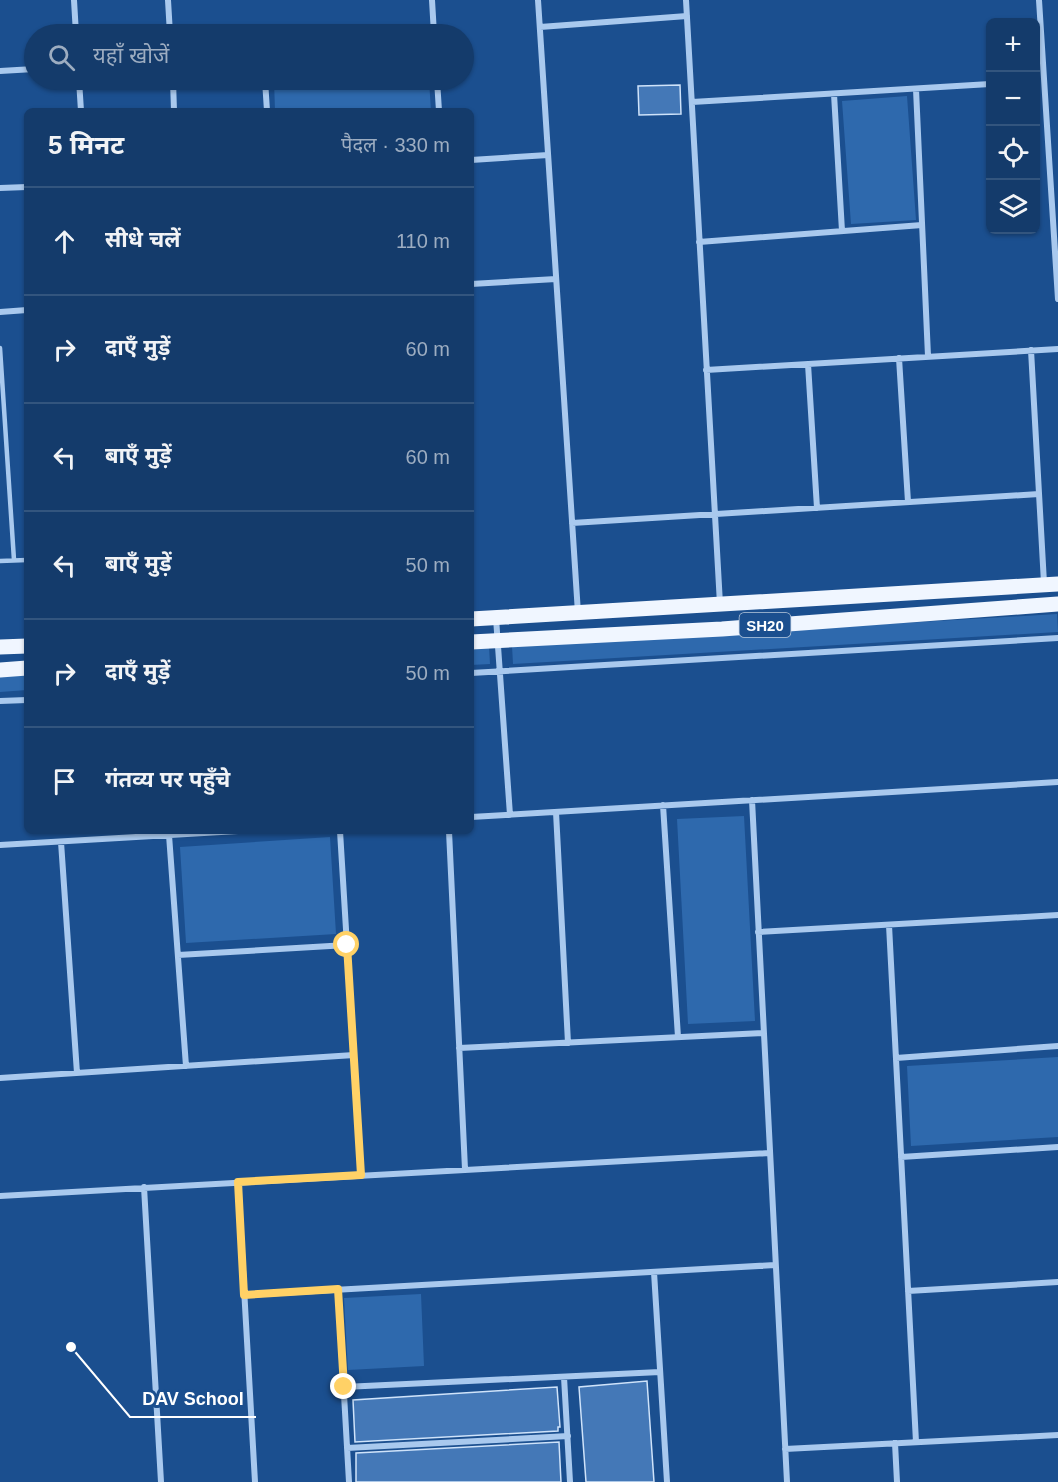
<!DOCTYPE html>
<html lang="hi">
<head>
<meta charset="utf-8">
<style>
	:root { --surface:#143b6b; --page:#214673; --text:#f1f3f6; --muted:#9dadc1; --line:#33557e }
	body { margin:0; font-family:Helvetica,"Noto Sans Devanagari",sans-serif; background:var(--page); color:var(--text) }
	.controls { position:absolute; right:18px; top:18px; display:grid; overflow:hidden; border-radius:9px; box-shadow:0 2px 4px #0004 }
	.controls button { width:54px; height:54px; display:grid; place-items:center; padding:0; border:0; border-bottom:2px solid var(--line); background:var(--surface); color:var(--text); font:30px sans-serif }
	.stop { position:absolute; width:18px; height:18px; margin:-14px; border:4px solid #ffd166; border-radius:50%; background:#fff }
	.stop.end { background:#ffd166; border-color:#fff; box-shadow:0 2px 6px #0008 }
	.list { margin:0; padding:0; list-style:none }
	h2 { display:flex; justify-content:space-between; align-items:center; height:78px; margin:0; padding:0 24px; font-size:26px }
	h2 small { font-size:20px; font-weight:400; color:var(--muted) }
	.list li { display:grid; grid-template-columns:39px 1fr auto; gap:18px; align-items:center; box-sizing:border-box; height:108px; padding:0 24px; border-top:2px solid var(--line) }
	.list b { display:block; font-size:22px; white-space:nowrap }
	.list em { font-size:20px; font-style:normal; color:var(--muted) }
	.icon { flex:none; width:33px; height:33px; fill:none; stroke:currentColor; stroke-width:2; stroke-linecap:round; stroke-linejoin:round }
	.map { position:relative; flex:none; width:1058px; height:1482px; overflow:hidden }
	.search { position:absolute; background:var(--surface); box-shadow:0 2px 4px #0004; left:24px; top:24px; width:450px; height:66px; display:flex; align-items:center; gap:15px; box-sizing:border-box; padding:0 21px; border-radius:33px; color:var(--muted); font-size:22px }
	.panel { position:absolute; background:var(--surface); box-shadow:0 2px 4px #0004; left:24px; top:108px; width:450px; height:726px; border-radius:9px }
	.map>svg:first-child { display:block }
</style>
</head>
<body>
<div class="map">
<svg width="1058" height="1482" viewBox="0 0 1058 1482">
	<rect width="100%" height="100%" fill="#1b4f8f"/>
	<path fill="#2e69ad" d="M274,80H429L431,111H275Z
		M907,96L916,220L851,224L842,101Z
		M1057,614L1058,632L513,664L512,646Z
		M489,646L490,664L471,665V647Z
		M27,673V690L0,692V674Z
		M744,816L755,1021L688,1024L677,819Z
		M330,837L336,934L186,943L180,847Z
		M1058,1057V1137L911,1146L907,1066Z
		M421,1294L424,1366L348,1370L344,1298Z"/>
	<path fill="#4478b7" stroke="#cfe3fa" stroke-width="1.5" d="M680,85L681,114L639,115L638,86Z
		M647,1381L654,1482H586L579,1387Z
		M557,1387L560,1427H558V1431L355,1442L353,1400Z
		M559,1442L561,1482H356V1453Z"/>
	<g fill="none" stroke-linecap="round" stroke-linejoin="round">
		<path stroke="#a9c9ee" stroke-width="4.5" d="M0,348L14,560
			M0,561L27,560"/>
		<path stroke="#a9c9ee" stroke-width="6" d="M74,0L76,34
			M168,0L170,34
			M432,0L434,34
			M538,0L578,613
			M686,0L720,604
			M1039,0L1058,299
			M540,27L687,16
			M0,71L34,69
			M79,80L81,111
			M173,80L174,111
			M265,80L267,111
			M437,80L439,111
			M916,89L928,356
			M834,94L842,231
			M692,102L990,84
			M471,160L548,155
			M0,188L27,187
			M699,242L922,225
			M471,284L556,279
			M0,312L27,310
			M1031,350L1044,583
			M899,358L908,502
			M808,364L817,508
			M706,370L1058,349
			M572,523L1039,494
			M496,618L510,815
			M471,673L1058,638
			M0,701L27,700
			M752,800L787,1482
			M663,805L678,1037
			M556,812L568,1043
			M471,817L1058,782
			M340,831L361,1175
			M449,831L465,1169
			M169,835L186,1066
			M61,842L77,1073
			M0,845L238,831
			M889,925L916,1442
			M758,932L1058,915
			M178,955L347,945
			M459,1048L763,1033
			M896,1058L1058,1046
			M0,1078L354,1055
			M901,1157L1058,1147
			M238,1182L255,1482
			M144,1187L161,1482
			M0,1196L769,1153
			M654,1272L667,1482
			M338,1289L349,1482
			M908,1291L1058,1282
			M244,1295L775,1265
			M564,1377L570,1482
			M344,1387L660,1372
			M895,1443L897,1482
			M347,1448L568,1436
			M785,1449L1058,1435"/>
		<path stroke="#f0f6ff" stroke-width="15" d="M471,619L1058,584
			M471,642L722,629L1058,604
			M0,647L27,646
			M0,670L27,668"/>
	</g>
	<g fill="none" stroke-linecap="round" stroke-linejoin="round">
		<path stroke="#ffd166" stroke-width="8" d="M344,1387L338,1289L244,1295L238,1182L361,1175L347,945"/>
	</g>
	<g text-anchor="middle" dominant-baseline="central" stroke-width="6" stroke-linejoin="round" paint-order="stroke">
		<rect fill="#1b4f8f" stroke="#bbcadd" stroke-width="1.5" x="739.5" y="613" width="51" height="24" rx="4.5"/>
		<g font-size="15" font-weight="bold" fill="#fff">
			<text x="765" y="625">SH20</text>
		</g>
	</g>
	<path fill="none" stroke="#fff" stroke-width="2" d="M71 1347L130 1417H256"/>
	<circle fill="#fff" stroke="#1b4f8f" stroke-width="2" cx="71" cy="1347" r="6"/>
	<g font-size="18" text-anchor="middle" font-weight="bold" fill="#fff" stroke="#1b4f8f" stroke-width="6" stroke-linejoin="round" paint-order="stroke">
		<text x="193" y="1405">DAV School</text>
	</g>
</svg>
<div class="controls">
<button>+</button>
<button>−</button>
<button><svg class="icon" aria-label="locate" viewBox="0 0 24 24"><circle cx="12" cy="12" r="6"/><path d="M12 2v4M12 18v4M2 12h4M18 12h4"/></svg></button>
<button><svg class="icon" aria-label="layers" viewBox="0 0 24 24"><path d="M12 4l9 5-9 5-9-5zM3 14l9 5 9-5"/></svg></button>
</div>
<div class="stop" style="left:347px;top:945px"></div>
<div class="stop end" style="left:344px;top:1387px"></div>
<div class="search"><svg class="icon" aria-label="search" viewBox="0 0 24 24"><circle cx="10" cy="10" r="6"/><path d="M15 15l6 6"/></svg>यहाँ खोजें</div>
<section class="panel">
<h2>5 मिनट<small>पैदल · 330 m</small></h2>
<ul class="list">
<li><svg class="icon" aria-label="ahead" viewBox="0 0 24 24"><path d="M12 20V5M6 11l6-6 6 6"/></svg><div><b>सीधे चलें</b></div><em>110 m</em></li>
<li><svg class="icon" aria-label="right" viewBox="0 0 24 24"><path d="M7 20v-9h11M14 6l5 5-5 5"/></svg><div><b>दाएँ मुड़ें</b></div><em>60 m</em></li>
<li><svg class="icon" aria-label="left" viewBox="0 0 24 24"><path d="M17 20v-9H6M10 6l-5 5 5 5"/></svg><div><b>बाएँ मुड़ें</b></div><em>60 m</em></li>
<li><svg class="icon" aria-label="left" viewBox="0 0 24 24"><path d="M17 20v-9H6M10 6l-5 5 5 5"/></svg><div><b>बाएँ मुड़ें</b></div><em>50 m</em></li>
<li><svg class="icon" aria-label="right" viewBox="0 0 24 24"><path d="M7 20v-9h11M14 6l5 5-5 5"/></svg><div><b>दाएँ मुड़ें</b></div><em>50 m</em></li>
<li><svg class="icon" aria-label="arrive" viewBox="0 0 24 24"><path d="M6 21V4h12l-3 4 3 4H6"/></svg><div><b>गंतव्य पर पहुँचे</b></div></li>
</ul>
</section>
</div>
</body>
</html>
